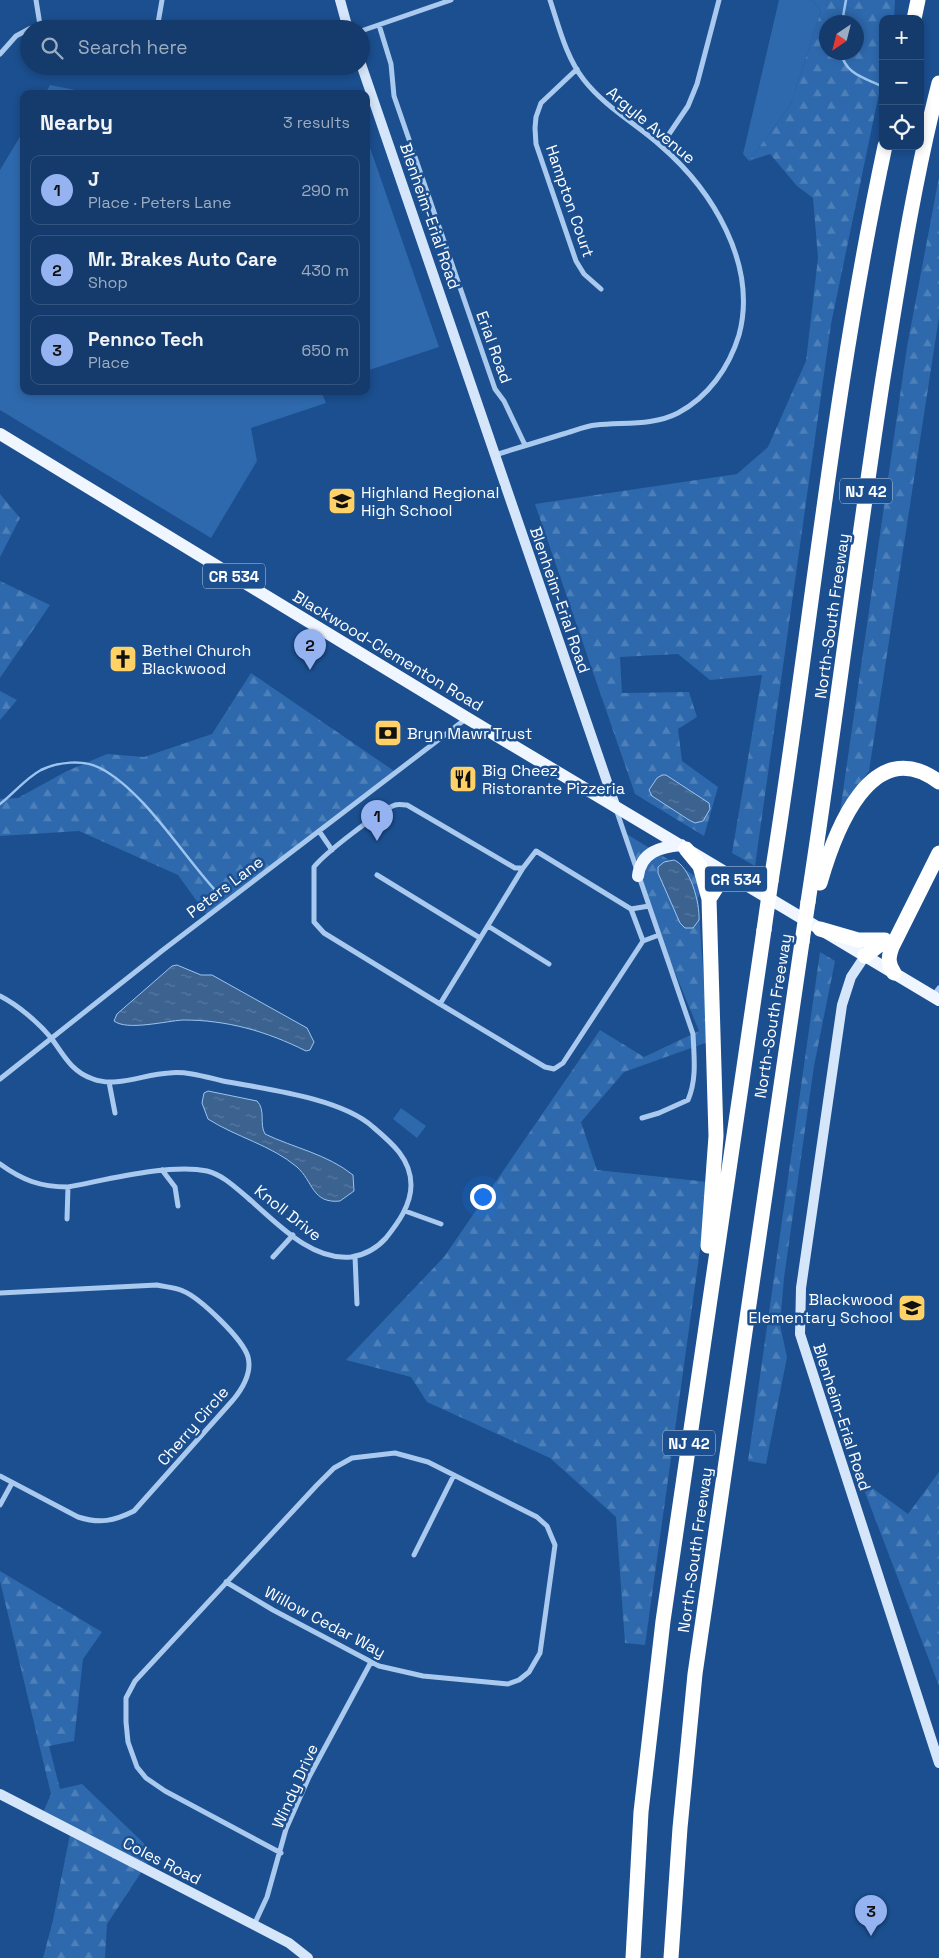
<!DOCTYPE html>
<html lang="en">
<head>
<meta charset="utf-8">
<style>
	:root { --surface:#143b6b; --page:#1d4271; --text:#f1f3f6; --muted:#9dadc1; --line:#33557e; --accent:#95b2f1 }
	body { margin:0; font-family:"Space Grotesk",sans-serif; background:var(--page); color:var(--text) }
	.controls { position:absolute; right:15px; top:15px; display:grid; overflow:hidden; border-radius:10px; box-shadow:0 2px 8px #0003 }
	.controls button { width:45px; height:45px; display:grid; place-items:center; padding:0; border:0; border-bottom:1px solid var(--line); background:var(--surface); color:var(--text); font:25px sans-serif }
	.compass { position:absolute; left:819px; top:15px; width:45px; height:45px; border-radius:50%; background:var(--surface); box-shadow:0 2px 8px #0003; rotate:215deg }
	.you { position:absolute; left:482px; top:1196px; width:18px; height:18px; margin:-12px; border:4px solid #fff; border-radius:50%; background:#1a73e8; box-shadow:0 0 0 8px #1a73e833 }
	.badge { display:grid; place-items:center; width:32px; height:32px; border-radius:50%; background:var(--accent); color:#111; font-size:16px; font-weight:700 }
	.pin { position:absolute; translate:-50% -41px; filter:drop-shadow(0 1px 2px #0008) }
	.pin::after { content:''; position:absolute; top:26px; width:18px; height:15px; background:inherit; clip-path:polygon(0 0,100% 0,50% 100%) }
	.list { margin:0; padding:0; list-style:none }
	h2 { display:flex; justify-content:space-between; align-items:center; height:65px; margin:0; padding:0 20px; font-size:21px }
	h2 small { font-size:16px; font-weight:400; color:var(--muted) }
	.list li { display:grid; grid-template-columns:32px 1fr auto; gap:15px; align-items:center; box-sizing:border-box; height:70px; margin:0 10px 10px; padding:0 10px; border:1px solid var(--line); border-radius:10px }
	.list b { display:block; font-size:19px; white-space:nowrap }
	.list p { margin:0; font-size:16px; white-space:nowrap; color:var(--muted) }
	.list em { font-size:16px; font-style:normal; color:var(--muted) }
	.icon { flex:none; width:28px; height:28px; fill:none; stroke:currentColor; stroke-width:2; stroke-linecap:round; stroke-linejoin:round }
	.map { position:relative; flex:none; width:939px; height:1958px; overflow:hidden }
	.search { position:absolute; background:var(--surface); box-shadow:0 2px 8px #0003; left:20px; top:20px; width:350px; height:55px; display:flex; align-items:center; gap:12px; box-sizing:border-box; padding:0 18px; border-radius:28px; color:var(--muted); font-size:19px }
	.panel { position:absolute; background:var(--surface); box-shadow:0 2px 8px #0003; left:20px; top:90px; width:350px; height:305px; border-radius:10px }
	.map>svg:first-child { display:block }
</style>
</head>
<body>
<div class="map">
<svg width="939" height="1958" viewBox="0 0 939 1958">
	<defs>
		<pattern id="forest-firs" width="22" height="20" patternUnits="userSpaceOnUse" patternTransform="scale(1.25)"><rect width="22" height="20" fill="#2e69ad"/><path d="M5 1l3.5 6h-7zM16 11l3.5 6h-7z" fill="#4d80b9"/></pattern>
		<pattern id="water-ripples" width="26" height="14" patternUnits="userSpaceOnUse" patternTransform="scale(1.25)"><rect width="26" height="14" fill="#3c6290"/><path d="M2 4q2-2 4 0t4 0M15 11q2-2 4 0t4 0" fill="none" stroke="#597aa1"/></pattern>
	</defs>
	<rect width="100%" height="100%" fill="#1b4f8f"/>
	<path fill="#2e69ad" d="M779,0H812L821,11L791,104L749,161L743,154Z
		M50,85L96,94H45Z
		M24,130V391H321L326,403L251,428L257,461L211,538L0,410V170Z
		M366,136L439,347L366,371Z
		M401,1108L426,1126L417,1138L393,1119Z"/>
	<path fill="url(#forest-firs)" fill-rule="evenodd" d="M812,0H895L894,19H883V74L831,324L755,866L732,853L762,675L710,680L678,654L620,657L622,693L689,692L697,717L678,729L682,761L718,787L704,836L635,794L535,504L737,474L768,447L806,361L818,258L813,198L797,186L770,154L749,161L791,104L821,11ZM826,22H856V52H826Z
		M939,177V317L869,771L840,812L907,347Z
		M0,494L20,518L0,557Z
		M0,581L50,605L0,678Z
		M251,673L397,773L209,918L178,875L79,831L0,836V799L18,798L67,771L107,754L144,757L212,734Z
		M0,691L17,700L0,720Z
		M625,833L705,882L698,898L708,1042L624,1072L581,1122L597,1170L708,1182L710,1178L645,1645L625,1643L616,1517L550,1458L427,1402L411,1377L346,1360L444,1257L600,1030L644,1057L699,1031L667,953Z
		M820,952L835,961L814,1066L784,1278L780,1325L787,1357L766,1464L748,1461Z
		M939,1472V1686L860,1479L908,1514Z
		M0,1571L102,1632L83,1659L74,1741L49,1746L60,1789L82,1784L154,1853L107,1924L105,1958H43L53,1920L71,1829L42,1815L51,1794L0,1581Z"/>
	<path fill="url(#water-ripples)" stroke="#9cc4f0" d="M662,775H666L709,803L710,809L703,821L695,823L689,820L652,796L649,790L657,778Z
		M674,860C690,866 700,903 699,920L693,928H685L680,923L658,873V867L664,862Z
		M177,965L201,975H212L307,1028L314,1042L310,1050L306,1051C266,1031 227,1020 183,1020C166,1021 127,1031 114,1021L117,1014L172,966Z
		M208,1091L257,1101C266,1110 259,1124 265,1134C294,1148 327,1154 353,1175L354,1191L340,1201C312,1204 313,1181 297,1167C271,1145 236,1137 208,1119L202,1103L204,1093Z"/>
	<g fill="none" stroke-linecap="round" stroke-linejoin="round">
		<path stroke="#9cc4f0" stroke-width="2.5" d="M842,22L846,0
			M841,52C845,75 866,78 883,87
			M0,804C13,794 26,778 41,770C58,762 83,759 100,768C143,790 182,854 215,890"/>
		<path stroke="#a9c9ee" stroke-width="5" d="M36,0L40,25
			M379,25L391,64L394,96L495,389L504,401L525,445
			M29,29L48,23L100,29
			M157,29L162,0
			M361,31L451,0
			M0,54L16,36L29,29
			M577,69L541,103L536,117L535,128L536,144L576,261L584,274L601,289
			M661,146L688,106L697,84L719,0
			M495,455C518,448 540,441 563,434C574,431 585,426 596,425C623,422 653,426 678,413C708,397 729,368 739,335C758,264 712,190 661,146C635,123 605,107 584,80C566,57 559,27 550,0
			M617,812L693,1034C694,1057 697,1079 688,1100L659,1113L642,1118
			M319,831L332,850
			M523,868L440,1004L324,933L314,922V867C325,853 378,812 395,805C399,804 403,805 407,805L515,868H523L536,851L631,909L649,906
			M377,875L480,938
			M488,926L549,964
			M643,941L659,935
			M0,996C18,1005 39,1023 52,1039C64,1056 72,1072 93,1079C116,1088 145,1074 169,1073C187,1071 206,1077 223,1081C265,1089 341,1098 373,1127C392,1143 411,1159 411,1185C411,1205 398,1223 386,1238C377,1248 365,1255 351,1257C311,1261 277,1223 248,1198C236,1188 223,1175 207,1171C170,1163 106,1180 68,1187C40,1187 22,1180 0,1164
			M933,996L939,988
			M440,1004L545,1067L554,1069L563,1063L643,941L631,909
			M0,1079L163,950L467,718
			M109,1082L115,1113
			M162,1170L175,1187L178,1206
			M405,1211L441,1224
			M67,1219L68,1187
			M355,1256L357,1304
			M273,1257L293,1235
			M0,1293L157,1285C165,1287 175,1287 183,1291C200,1298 243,1339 248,1357C252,1372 242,1389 233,1400L134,1511C114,1521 100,1524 78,1517L0,1476
			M0,1505L12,1483
			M414,1555L454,1475
			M226,1582L273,1610L379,1666L423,1676L508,1684L519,1680L529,1672L540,1653L555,1545L547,1526L537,1517L428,1462L395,1453L352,1458L334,1468L317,1485L135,1681L126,1698V1722L128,1742L137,1767L146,1778L165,1791L281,1853
			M254,1925L267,1897L286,1829L309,1777L371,1662"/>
		<path stroke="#d6e6fa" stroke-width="10" d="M340,0L348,29
			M361,64L616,808
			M865,956L851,977L842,1005L801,1288L800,1334L939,1763
			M0,1794L289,1943L308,1958"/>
		<path stroke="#f0f6ff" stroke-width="12" d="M0,434L467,718L939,1000
			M638,876C641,852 660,847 681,845"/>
		<path stroke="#fff" stroke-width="15" d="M914,19L918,0
			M686,849L700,866L709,899
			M771,881C810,636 833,389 885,146
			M820,883C834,834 871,731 939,782
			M808,902C835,727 856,552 883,378C899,279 914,180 939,83
			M820,929L858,940H885
			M865,956L884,941
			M894,973C888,964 888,958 892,947L939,853
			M708,1246L716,1136L709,899L718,885L733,877
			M633,1958L641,1812L663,1621L764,930
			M671,1958L680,1828L695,1674L802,942"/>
		<path stroke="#fff" stroke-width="15" d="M764,930L771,881
			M802,942L808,902"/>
	</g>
	<defs>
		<symbol id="school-square" viewBox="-11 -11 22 22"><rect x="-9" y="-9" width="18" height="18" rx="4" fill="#ffd166" stroke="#1b4f8f"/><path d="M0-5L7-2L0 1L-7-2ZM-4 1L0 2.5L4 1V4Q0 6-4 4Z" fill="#111"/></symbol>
		<symbol id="church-square" viewBox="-11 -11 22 22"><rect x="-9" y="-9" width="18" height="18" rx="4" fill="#ffd166" stroke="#1b4f8f"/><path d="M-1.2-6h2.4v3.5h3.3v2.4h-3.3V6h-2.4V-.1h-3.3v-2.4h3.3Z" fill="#111"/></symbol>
		<symbol id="bank-square" viewBox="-11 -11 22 22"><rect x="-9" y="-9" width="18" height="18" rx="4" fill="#ffd166" stroke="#1b4f8f"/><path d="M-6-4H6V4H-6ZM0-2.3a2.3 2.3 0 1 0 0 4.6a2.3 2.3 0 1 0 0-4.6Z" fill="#111"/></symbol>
		<symbol id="restaurant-square" viewBox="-11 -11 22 22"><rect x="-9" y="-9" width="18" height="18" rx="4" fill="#ffd166" stroke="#1b4f8f"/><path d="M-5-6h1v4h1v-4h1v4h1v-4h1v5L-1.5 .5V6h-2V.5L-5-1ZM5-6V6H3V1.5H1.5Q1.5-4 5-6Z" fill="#111"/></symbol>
	</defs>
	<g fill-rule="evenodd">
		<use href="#school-square" x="326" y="485" width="32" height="32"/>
		<use href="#church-square" x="107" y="643" width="32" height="32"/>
		<use href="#bank-square" x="372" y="717" width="32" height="32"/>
		<use href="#restaurant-square" x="447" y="763" width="32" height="32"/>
		<use href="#school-square" x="896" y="1292" width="32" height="32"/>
	</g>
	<g text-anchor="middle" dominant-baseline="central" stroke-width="5" stroke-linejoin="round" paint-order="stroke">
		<g fill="#1b4f8f" stroke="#bbcadd" stroke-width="1">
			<rect x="840" y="478.5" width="52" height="25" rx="4"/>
			<rect x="203" y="563.5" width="62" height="25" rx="4"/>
			<rect x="705" y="866.5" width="62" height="25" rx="4"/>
			<rect x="663" y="1430.5" width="52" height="25" rx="4"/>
		</g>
		<g font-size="15" font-weight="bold" fill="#fff">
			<text x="866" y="491">NJ 42</text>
			<text x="234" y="576">CR 534</text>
			<text x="736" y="879">CR 534</text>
			<text x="689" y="1443">NJ 42</text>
		</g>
		<g font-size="16" fill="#fff" stroke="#1b4f8f">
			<text transform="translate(651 125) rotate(40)">Argyle Avenue</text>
			<text transform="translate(570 201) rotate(71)">Hampton Court</text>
			<text transform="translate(430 216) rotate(71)">Blenheim-Erial Road</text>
			<text transform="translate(494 347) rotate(70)">Erial Road</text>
			<text transform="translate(560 600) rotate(71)">Blenheim-Erial Road</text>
			<text transform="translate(832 616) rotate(-82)">North-South Freeway</text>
			<text transform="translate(388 651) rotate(31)">Blackwood-Clementon Road</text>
			<text transform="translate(225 887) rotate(-37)">Peters Lane</text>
			<text transform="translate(773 1016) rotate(-81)">North-South Freeway</text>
			<text transform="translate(288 1213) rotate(38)">Knoll Drive</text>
			<text transform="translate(842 1417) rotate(72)">Blenheim-Erial Road</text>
			<text transform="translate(193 1426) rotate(-49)">Cherry Circle</text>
			<text transform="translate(695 1550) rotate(-82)">North-South Freeway</text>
			<text transform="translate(325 1622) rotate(28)">Willow Cedar Way</text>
			<text transform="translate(295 1786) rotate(-66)">Windy Drive</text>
			<text transform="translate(162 1861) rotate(27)">Coles Road</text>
		</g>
		<g font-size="16" fill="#fff" stroke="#1b4f8f" text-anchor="start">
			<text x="361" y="492">Highland Regional<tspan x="361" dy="18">High School</tspan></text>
			<text x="142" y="650">Bethel Church<tspan x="142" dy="18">Blackwood</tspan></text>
			<text x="407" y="733">Bryn Mawr Trust</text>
			<text x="482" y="770">Big Cheez<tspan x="482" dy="18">Ristorante Pizzeria</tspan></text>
			<text x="893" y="1299" text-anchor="end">Blackwood<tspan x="893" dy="18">Elementary School</tspan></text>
		</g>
	</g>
</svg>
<div class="controls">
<button>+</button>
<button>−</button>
<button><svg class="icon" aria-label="locate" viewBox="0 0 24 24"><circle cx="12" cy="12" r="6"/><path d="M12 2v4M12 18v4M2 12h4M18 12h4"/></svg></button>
</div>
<svg class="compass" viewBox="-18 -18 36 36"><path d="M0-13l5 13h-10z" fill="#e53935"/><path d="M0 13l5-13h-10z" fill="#9dadc1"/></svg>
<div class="you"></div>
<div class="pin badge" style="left:377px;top:841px">1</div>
<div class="pin badge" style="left:310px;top:670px">2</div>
<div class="pin badge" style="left:871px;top:1936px">3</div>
<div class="search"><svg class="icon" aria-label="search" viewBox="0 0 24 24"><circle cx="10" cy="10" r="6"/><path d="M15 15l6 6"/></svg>Search here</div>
<section class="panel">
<h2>Nearby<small>3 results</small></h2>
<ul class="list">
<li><span class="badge">1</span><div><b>J</b><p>Place · Peters Lane</p></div><em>290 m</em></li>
<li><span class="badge">2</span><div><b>Mr. Brakes Auto Care</b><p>Shop</p></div><em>430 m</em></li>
<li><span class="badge">3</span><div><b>Pennco Tech</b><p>Place</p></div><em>650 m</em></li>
</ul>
</section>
</div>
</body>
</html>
